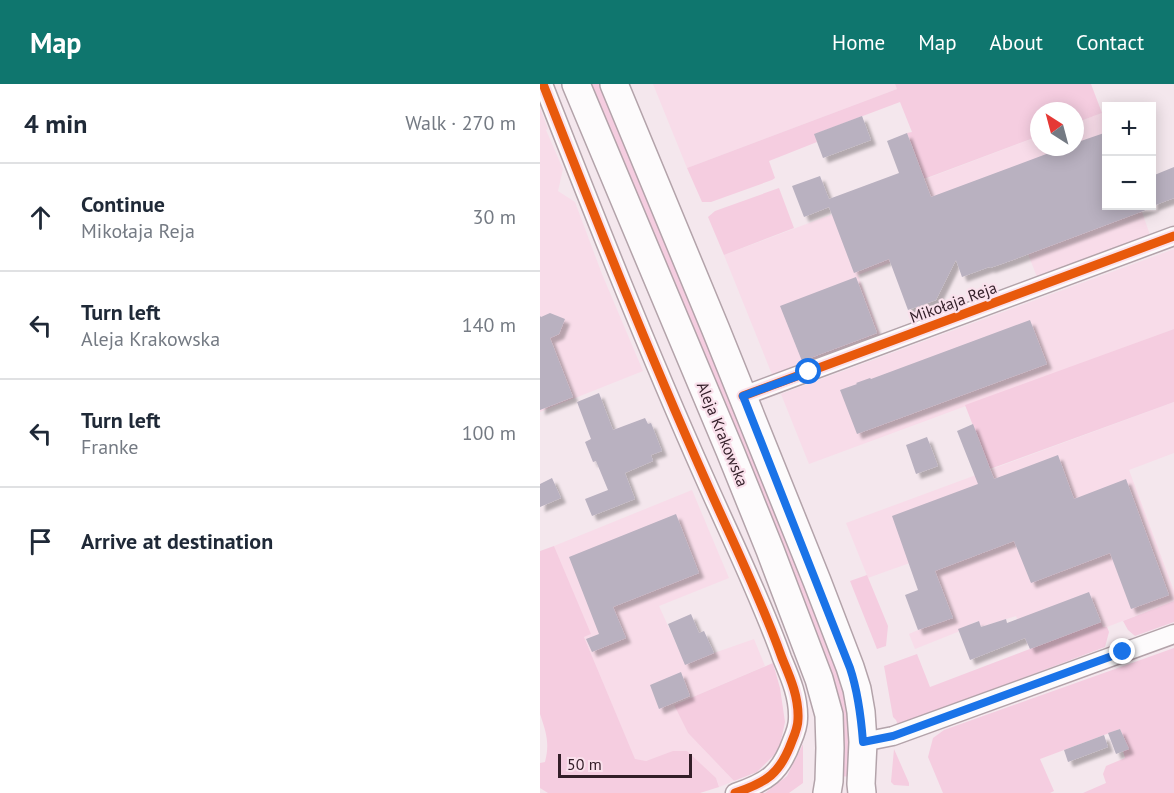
<!DOCTYPE html>
<html lang="en">
<head>
<meta charset="utf-8">
<style>
	:root { --surface:#fff; --page:#f6f6f7; --text:#1f2937; --muted:#747a83; --line:#e0e1e3; --accent:#0f766e }
	body { margin:0; font-family:"PT Sans",sans-serif; background:var(--page); color:var(--text) }
	.controls { position:absolute; right:18px; top:18px; display:grid; overflow:hidden; border-radius:0px; box-shadow:0 3px 15px #0003 }
	.controls button { width:54px; height:54px; display:grid; place-items:center; padding:0; border:0; border-bottom:2px solid var(--line); background:var(--surface); color:var(--text); font:30px sans-serif }
	.compass { position:absolute; left:490px; top:18px; width:54px; height:54px; border-radius:50%; background:var(--surface); box-shadow:0 3px 15px #0003; rotate:324deg }
	.scale { position:absolute; left:18px; bottom:15px; width:134px; box-sizing:border-box; padding-left:6px; border:3px solid #331e28; border-top:0; font-size:16px; line-height:21px; white-space:nowrap; color:#331e28; -webkit-text-stroke:4px #fae1ec; paint-order:stroke }
	.stop { position:absolute; width:18px; height:18px; margin:-14px; border:4px solid #1a73e8; border-radius:50%; background:#fff }
	.stop.end { background:#1a73e8; border-color:#fff; box-shadow:0 2px 6px #0008 }
	.list { margin:0; padding:0; list-style:none }
	h2 { display:flex; justify-content:space-between; align-items:center; height:78px; margin:0; padding:0 24px; font-size:26px }
	h2 small { font-size:20px; font-weight:400; color:var(--muted) }
	.list li { display:grid; grid-template-columns:39px 1fr auto; gap:18px; align-items:center; box-sizing:border-box; height:108px; padding:0 24px; border-top:2px solid var(--line) }
	.list b { display:block; font-size:22px; white-space:nowrap }
	.list p { margin:0; font-size:20px; white-space:nowrap; color:var(--muted) }
	.list em { font-size:20px; font-style:normal; color:var(--muted) }
	.icon { flex:none; width:33px; height:33px; fill:none; stroke:currentColor; stroke-width:2; stroke-linecap:round; stroke-linejoin:round }
	.map { position:relative; flex:none; width:634px; height:709px; overflow:hidden }
	header { display:flex; align-items:center; gap:36px; box-sizing:border-box; height:84px; padding:0 30px; background:var(--accent); color:#fff }
	header strong { font-size:28px }
	nav { display:flex; gap:33px; margin-inline-start:auto; font-size:21px }
	main { display:flex }
	aside { flex:1; background:var(--surface) }
	.map>svg:first-child { display:block }
</style>
</head>
<body>
<header>
<strong>Map</strong>
<nav><a>Home</a><a>Map</a><a>About</a><a>Contact</a></nav>
</header>
<main>
<aside>
<h2>4 min<small>Walk · 270 m</small></h2>
<ul class="list">
<li><svg class="icon" aria-label="ahead" viewBox="0 0 24 24"><path d="M12 20V5M6 11l6-6 6 6"/></svg><div><b>Continue</b><p>Mikołaja Reja</p></div><em>30 m</em></li>
<li><svg class="icon" aria-label="left" viewBox="0 0 24 24"><path d="M17 20v-9H6M10 6l-5 5 5 5"/></svg><div><b>Turn left</b><p>Aleja Krakowska</p></div><em>140 m</em></li>
<li><svg class="icon" aria-label="left" viewBox="0 0 24 24"><path d="M17 20v-9H6M10 6l-5 5 5 5"/></svg><div><b>Turn left</b><p>Franke</p></div><em>100 m</em></li>
<li><svg class="icon" aria-label="arrive" viewBox="0 0 24 24"><path d="M6 21V4h12l-3 4 3 4H6"/></svg><div><b>Arrive at destination</b></div></li>
</ul>
</aside>
<div class="map">
<svg width="634" height="709" viewBox="0 0 634 709">
	<defs>
		<filter id="shadow"><feDropShadow dx="5" dy="5" stdDeviation="1.5" flood-color="#0004"/></filter>
	</defs>
	<rect width="100%" height="100%" fill="#f4e7ed"/>
	<path fill="#f8dce9" d="M113,0H355L357,5L147,84Z
		M0,24L8,45L6,46L23,85L18,107L35,118L62,190L103,287L0,328Z
		M562,29L566,42V122H600L610,151L497,193L488,170L470,177L455,139L318,191L341,252L233,293L184,171L499,52V63H535V39Z
		M634,165V245L269,380L241,310Z
		M634,318V369L589,386L634,507V517L567,543L563,544L561,538L490,565L476,532L441,543L438,537L431,540L425,545L375,565L369,550L378,546L389,472L328,494L306,439Z
		M152,406L189,494L119,522L139,566L174,569L214,555L225,582L134,621L148,649L194,697L179,703L176,694L116,674L106,677L95,676L44,553L50,550L14,462Z"/>
	<path fill="#f5cde0" d="M48,0H64L308,609L311,693L301,692Z
		M355,0H551L562,29L535,39V27H499V52L384,95L367,49L372,48L360,18L275,50L277,58L229,77L235,94L232,96L171,118H162L147,84L357,5Z
		M239,104L254,144L184,171L168,133L175,127Z
		M634,245V318L450,385L425,321Z
		M14,462L51,550L44,553L95,675L106,677L133,667H147L176,694L179,703L160,709H8L0,704V679L5,678C10,659 6,648 0,630V467Z
		M327,491L348,542L346,562L337,565L310,497Z
		M634,517V538L595,552L588,546L583,537Z
		M561,538L563,543H567L569,548L565,563L358,641L356,636L353,633L344,582L377,570L390,603Z
		M634,564V709H543L566,699L563,690L566,682L585,674L583,667L588,665L580,645L500,675L514,707L510,709H403L388,673L393,654L404,646Z
		M233,579L240,604L245,638L239,666L217,688L194,697L148,649L134,621Z
		M263,660V699L249,709H225L247,692Z
		M354,665L369,699V702L354,701L351,698Z"/>
	<path fill="#b9b1c0" filter="url(#shadow)" d="M322,32L331,56L283,74L274,50Z
		M567,48V122H612V92L634,83V114L613,122L614,123L470,177L450,184L449,183L422,193L416,176L396,216L368,226L349,175L314,189L289,123L264,133L252,102L280,92L289,115L359,89L347,57L367,49L391,113L525,63H535V59Z
		M316,193L337,249L262,277L240,222Z
		M10,229L25,235L19,250L10,254L33,313L0,326V232L1,233Z
		M490,236L507,280L317,350L300,306L317,300L316,299L330,294L331,295Z
		M59,309L73,346L105,334L108,340L111,339L122,367L111,371L113,377L85,389L95,415L52,432L45,415L68,406L56,377L53,378L45,358L51,355L37,318Z
		M433,340L454,395L518,371L534,415L586,395L629,511L591,525L570,469L491,499L474,457L395,487L413,534L378,546L365,511L378,506L352,432L438,400L417,347Z
		M387,353L398,382L376,390L366,361Z
		M12,394L21,414L0,423V400Z
		M136,430L159,489L73,523L86,554L52,568L46,555L59,550L29,473Z
		M549,508L561,538L490,565L485,554L430,576L418,545L439,537L441,543L466,535L467,539Z
		M151,530L159,549L164,547L174,569L145,581L128,540Z
		M141,588L150,612L119,625L110,601Z
		M580,645L589,665L576,670L568,649Z
		M564,651L568,663L528,678L524,666Z"/>
	<g fill="none" stroke-linecap="round" stroke-linejoin="round">
		<defs>
			<path id="minor" d="M3,0C55,133 107,265 165,395C191,454 220,512 242,574C250,593 259,613 258,635C258,642 255,650 252,657C240,690 227,698 195,709
				M203,312L634,152
				M323,658L353,652L634,550"/>
			<path id="secondary" d="M36,0L190,367L230,466L279,595L289,631L290,664L289,697L287,709
				M74,0L176,246L277,497L310,583L317,605L321,628L323,658L321,700L322,709"/>
		</defs>
		<use href="#minor" stroke="#b3a3aa" stroke-width="21"/>
		<use href="#secondary" stroke="#b3a3aa" stroke-width="30"/>
		<use href="#minor" stroke="#fdfbfc" stroke-width="18"/>
		<use href="#secondary" stroke="#fdfbfc" stroke-width="27"/>
		<defs>
			<path id="cycleway" d="M3,0C55,133 107,265 165,395C191,454 220,512 242,574C250,593 259,613 258,635C258,642 255,650 252,657C240,690 227,698 195,709
				M203,312L634,152"/>
		</defs>
		<use href="#cycleway" stroke="#fae1ec" stroke-width="13"/>
		<use href="#cycleway" stroke="#e8590c" stroke-width="9"/>
	</g>
	<g fill="none" stroke-linecap="round" stroke-linejoin="round">
		<path stroke="#1a73e8" stroke-width="8" d="M269,288L203,312L310,584C318,608 321,632 323,658L353,652L583,568"/>
	</g>
	<g text-anchor="middle" dominant-baseline="central" stroke-width="4.5" stroke-linejoin="round" paint-order="stroke">
		<g font-size="16" fill="#331e28" stroke="#fae1ec">
			<text transform="translate(413 218) rotate(-20)">Mikołaja Reja</text>
			<text transform="translate(183 350) rotate(68)">Aleja Krakowska</text>
		</g>
	</g>
</svg>
<div class="controls">
<button>+</button>
<button>−</button>
</div>
<svg class="compass" viewBox="-18 -18 36 36"><path d="M0-13l5 13h-10z" fill="#e53935"/><path d="M0 13l5-13h-10z" fill="#747a83"/></svg>
<div class="scale">50 m</div>
<div class="stop" style="left:269px;top:288px"></div>
<div class="stop end" style="left:583px;top:568px"></div>
</div>
</main>
</body>
</html>
